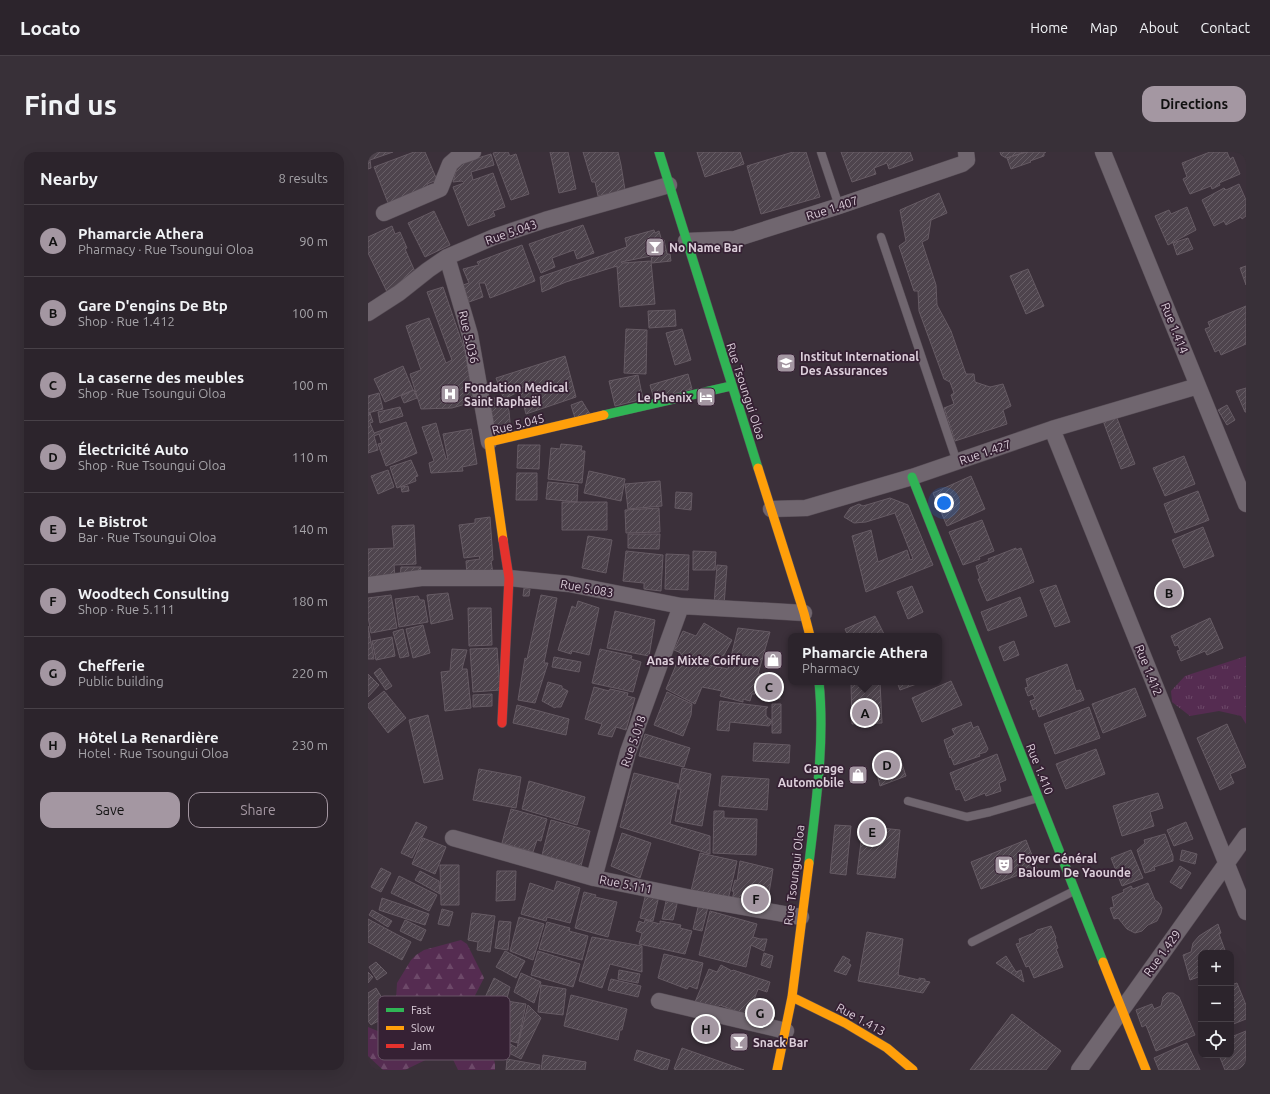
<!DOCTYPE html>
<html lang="en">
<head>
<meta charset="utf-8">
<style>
	:root { --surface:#2c242c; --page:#383038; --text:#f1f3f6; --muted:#a6a4a9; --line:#484148; --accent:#a497a2 }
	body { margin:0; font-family:Ubuntu,sans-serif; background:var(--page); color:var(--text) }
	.controls { position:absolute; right:12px; bottom:12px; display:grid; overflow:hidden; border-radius:8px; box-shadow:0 4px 16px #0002 }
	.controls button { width:36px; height:36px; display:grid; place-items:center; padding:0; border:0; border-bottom:1px solid var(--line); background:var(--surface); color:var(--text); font:20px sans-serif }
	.you { position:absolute; left:576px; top:351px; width:14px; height:14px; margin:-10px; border:3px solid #fff; border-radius:50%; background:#1a73e8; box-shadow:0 0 0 6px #1a73e833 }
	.badge { display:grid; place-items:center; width:26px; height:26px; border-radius:50%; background:var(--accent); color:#111; font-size:13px; font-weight:700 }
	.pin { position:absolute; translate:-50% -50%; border:2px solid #fff; box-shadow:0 1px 4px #0006 }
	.popup { position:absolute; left:420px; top:481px; width:154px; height:52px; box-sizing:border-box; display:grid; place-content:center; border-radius:8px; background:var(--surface); filter:drop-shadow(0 1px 3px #0005); font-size:13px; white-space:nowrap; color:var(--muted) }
	.popup b { font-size:15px; color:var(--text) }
	.popup::after { content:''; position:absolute; left:50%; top:100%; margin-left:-8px; border:8px solid transparent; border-top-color:var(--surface) }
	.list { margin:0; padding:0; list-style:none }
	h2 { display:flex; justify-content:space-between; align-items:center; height:52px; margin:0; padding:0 16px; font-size:17px }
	h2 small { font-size:13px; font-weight:400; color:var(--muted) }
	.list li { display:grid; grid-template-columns:26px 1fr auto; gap:12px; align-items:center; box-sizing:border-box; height:72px; padding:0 16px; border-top:1px solid var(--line) }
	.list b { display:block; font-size:15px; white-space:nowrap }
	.list p { margin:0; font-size:13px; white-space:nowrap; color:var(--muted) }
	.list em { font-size:13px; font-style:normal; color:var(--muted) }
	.actions { display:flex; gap:8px; padding:12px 16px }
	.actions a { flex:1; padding:9px 0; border:1px solid var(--accent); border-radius:12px; text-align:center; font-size:14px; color:var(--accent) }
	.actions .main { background:var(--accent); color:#111 }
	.icon { flex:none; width:22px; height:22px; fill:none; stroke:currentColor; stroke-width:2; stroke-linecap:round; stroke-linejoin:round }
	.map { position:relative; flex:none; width:878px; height:918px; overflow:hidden; border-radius:12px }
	header { display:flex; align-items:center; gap:24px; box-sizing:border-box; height:56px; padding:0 20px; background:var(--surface); border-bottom:1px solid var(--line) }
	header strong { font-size:19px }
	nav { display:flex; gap:22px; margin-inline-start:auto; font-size:14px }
	.intro { display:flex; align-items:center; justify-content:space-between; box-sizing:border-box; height:96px; padding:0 24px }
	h1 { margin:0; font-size:28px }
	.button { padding:10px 18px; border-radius:12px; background:var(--accent); color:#111; font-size:14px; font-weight:700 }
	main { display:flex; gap:24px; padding:0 24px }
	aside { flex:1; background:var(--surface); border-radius:12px; box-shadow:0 4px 16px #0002 }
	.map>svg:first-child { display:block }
</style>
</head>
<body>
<header>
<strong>Locato</strong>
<nav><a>Home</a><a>Map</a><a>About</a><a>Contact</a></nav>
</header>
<div class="intro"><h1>Find us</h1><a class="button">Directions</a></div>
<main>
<aside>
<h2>Nearby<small>8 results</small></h2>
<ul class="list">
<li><span class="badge">A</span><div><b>Phamarcie Athera</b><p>Pharmacy · Rue Tsoungui Oloa</p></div><em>90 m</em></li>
<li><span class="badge">B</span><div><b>Gare D'engins De Btp</b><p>Shop · Rue 1.412</p></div><em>100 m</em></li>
<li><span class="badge">C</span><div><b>La caserne des meubles</b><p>Shop · Rue Tsoungui Oloa</p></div><em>100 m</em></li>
<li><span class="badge">D</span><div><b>Électricité Auto</b><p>Shop · Rue Tsoungui Oloa</p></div><em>110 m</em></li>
<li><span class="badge">E</span><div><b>Le Bistrot</b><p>Bar · Rue Tsoungui Oloa</p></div><em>140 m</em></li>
<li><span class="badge">F</span><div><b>Woodtech Consulting</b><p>Shop · Rue 5.111</p></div><em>180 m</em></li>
<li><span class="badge">G</span><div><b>Chefferie</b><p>Public building</p></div><em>220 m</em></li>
<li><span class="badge">H</span><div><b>Hôtel La Renardière</b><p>Hotel · Rue Tsoungui Oloa</p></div><em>230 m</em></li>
</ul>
<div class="actions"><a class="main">Save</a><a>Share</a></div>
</aside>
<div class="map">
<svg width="878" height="918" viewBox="0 0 878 918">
	<defs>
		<pattern id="grass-tufts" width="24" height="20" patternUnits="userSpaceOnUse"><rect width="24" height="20" fill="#552c51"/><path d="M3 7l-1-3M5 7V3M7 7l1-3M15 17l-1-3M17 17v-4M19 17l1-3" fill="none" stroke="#6d4969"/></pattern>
		<pattern id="forest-firs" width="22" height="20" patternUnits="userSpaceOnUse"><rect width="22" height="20" fill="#552c51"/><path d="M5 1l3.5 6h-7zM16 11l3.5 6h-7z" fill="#6d4969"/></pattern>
		<pattern id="building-hatch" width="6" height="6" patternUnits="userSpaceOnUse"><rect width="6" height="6" fill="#4e444d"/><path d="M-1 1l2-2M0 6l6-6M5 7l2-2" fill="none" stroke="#675e66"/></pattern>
	</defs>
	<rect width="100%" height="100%" fill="#3b303a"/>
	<path fill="url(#grass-tufts)" d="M878,504V572L873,564L851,559L822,564L804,550L803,539L817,524Z"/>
	<path fill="url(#forest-firs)" d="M93,788L99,792L116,826L96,865L124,903L127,911V918H90L80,897L37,918H15L0,904V875L17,882L28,847L29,831L43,808L48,803L56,798Z"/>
	<path fill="url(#building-hatch)" stroke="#665b64" d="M0,0H25L2,8L3,16L0,17Z
		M46,0H57L69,28L59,32L60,35L20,51L6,15Z
		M130,0H140L142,4L148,2L161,42L143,48L125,1Z
		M182,0H200L208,37L191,41Z
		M215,0H250L253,13L257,38L230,44L227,30H224Z
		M329,0H372L376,12L337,25Z
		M425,0H438L452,45L393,62L379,14Z
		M473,0H542L545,8L521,17L519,11L506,16L508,22L484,30Z
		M632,0H659L638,6L633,3Z
		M657,0H678L676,1V4L662,9L663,10L643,17L639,6Z
		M842,0H859L862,7L865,5L872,22L851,31L852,33L844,37L843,34L822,42L815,27L819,25L814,11Z
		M123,2L126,13L103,20L105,28L125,21L137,55L125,59L127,64L100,74L85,35L96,31L94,29L85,30L90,12Z
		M871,32L878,48V64L874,67L873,65L858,73L856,69L846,74L834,48L856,36L858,38Z
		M571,41L579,61L563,68L560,87L554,90L568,133L569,153L583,179L598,222H606L607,230L622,235L635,232L643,254L635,258L639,272L587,289L576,256L586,252L583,243L586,241L582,230L576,227L551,159L550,139H546L531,94L538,89L532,58Z
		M819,55L828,78L800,93L787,64L801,58L803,62Z
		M66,59L82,93L57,105L40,71Z
		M215,73L226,101L209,107L206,98L184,106L187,115L173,121L161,92Z
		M24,74L27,82L32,80L39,96L37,97L48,122L21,144L0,101V85Z
		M286,78L287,81L291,79L293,86L289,87L290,89L296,88L299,102H302L303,109L284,111L283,104L253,110L254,111L283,109L287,152L252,155L249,114L198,130L174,140L172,125L259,95L257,86Z
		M820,86L825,97L809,103L805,91Z
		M154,93L167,129L122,146L117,131H111L115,145L101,150L95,133L101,131L95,117L111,113L109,110Z
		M878,114V133L872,116Z
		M660,117L676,154L658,162L642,124Z
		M75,135L100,208L106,247L101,251L84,256L53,257L42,222L53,218L38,174L61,166L78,211L84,208L59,140Z
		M878,154V192L853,203L851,198L847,200L837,177L842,175L840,170Z
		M307,158L308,174L281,176L280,159Z
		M258,177L279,178L278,222L256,221Z
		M314,177L323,208L307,213L298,181Z
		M197,204L208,245L158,262L152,239L136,247L141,259L143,281L130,283L125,275L119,247L135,245L128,226Z
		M35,214L45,238L17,250L6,227Z
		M320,222L324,237L286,247L282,233Z
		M270,223L275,247L247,254L241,229Z
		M878,236V260H877L868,239Z
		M46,238L49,246L36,251L33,244Z
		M11,241L15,257L0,261V244Z
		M214,249L222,262L207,266L203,253Z
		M859,253L867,268L859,273L850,258Z
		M32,255L35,264L12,271L10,260Z
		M2,261L5,270L2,271L6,281L38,270L49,301L18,314L10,292L14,291L11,282L6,284L10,298L0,301V262Z
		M747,261L767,312L753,317L734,266Z
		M68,271L78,307H80L75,282L103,277L109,312L94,315L95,319L63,321L61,311L66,309L54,275Z
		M193,292L214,294L213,299H217L214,331L180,327L183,296L192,297Z
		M150,293H172L171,317L149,316Z
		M816,304L827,332L797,344L785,316Z
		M43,308L50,324L47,325L48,329L29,336L22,315Z
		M20,318L26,335L10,342L3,324Z
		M221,319L257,327L253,349L216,341Z
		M149,321H169V348H148Z
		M603,324L617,357L579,374L565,341Z
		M292,329L294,354L260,357L257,332Z
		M180,330L210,333L209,350L178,347Z
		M40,334L41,339L34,340L33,335Z
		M830,339L841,368L807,381L796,352Z
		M308,340L324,341L323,358L307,356Z
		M522,346L540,353L565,413L498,440L484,384L503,378L510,410L539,398L542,408L545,407L527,361L498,370L486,371L476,365L482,356L491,352L495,354Z
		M194,350H239V378H194Z
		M291,356L292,380L258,381L257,358Z
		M122,365L125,408L123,409L125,421L99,424L98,409L112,407L111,404L96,406L91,373L107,371V367Z
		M614,368L626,399L611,405L612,407L595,413L581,380Z
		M46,373L48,412L26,413L27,425L0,426V397L26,396L24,374Z
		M835,375L846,404L816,416L804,388Z
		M260,382H292L291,397L260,396Z
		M220,384L244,388L238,421L214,416Z
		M648,396V398L653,396L666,430L619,449L610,427H612L608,414L621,409L620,407Z
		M258,399L295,403L293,439L276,437V431L255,429Z
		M325,399L348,400L347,418H325Z
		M298,402L321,403L320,438L297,437Z
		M349,413L359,414L356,453L346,452Z
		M33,415H53L51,425H32Z
		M688,433L702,470L687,475L672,438Z
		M544,434L555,460L540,467L529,440Z
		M156,436L162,437L161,444H155Z
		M80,441L85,467L63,472L59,443Z
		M23,443L29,476L3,481L0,465V446Z
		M173,443L189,446L176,511H180L167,551L150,548L157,506L159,507Z
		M50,444L52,448H56L60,470L31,475L27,447Z
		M652,445L659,464L620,479L613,460Z
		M210,449L231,456L221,503L204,499L203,502L190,498L204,454L208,456Z
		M100,456H123L124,493L101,494Z
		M247,459L287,468L281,504L239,496Z
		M507,464L517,484H480L477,477Z
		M842,466L855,496L839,503L837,499L813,509L809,499L812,498L810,493L807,494L803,484Z
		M336,471L364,488L350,514L337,508L335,510L329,507L331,503H329L327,507L341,513L360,517L370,476L402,480L390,522H392L387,542H384L382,549L375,547V550L352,544L354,539L334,535L327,552L298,537L313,501L306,498L315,479L328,484Z
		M55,473L62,501L45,506L38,477Z
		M0,474L6,507H0Z
		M35,477L41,504L32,506L25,480Z
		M24,485L27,504L8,508L4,489Z
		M646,489L651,503L636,509L631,495Z
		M129,496L132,538L105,540L102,497Z
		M84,497L99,498L94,517H99L103,556L77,559L73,520L82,519Z
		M232,497L264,504L263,507L273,510L265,540L224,531Z
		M402,501L410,502L408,514L400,513Z
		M186,505L213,510L211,520L184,515Z
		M699,512L708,539L712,538L716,548L671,565L668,556L665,558L662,549L667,547L665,542L660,544L657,536L660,535L658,527Z
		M12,516L24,534L18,538L6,521Z
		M0,522L11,533L0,545Z
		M393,524L411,527L412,547L389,544Z
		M583,529L594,553L554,570L544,546Z
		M180,530L194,534V536L200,539L193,555H188L187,556L174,549Z
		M483,530H512L514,571L484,572Z
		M529,530H554L532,538Z
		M226,535L241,539L242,537L260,541L259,544L267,546L258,578L248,575L244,585L230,582L234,572L217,567Z
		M767,536L778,564L735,581L724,552Z
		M16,539L38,566L20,581L0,555V552Z
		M299,540L324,552L323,563L315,584L286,573Z
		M124,542V554L105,555V543Z
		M352,549L400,555L398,557V564L404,569L401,574L362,570L361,579L349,578Z
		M404,552H413V581H404Z
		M149,553L201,567L198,583L145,571Z
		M721,555L732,586L687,602L676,572Z
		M60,563L75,627L56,631L41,568Z
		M603,570L605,576L610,574L620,597L618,600L611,602L612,604L586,613L583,605L582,606L576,588L587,583L584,577Z
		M859,572L878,615L862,622L866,631L852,638L829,586Z
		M277,582L322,596L316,615L271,604Z
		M386,591L422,593L421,611L385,609Z
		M728,597L737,622L698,637L688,612Z
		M629,602L638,628L631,631L633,639L618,644L617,641L597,649L592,637L588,638L582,621Z
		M532,606L538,624L512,634L507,613Z
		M314,616L343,622L334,674L307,669L313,637H310Z
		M111,617L153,625L148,656L105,648Z
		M266,621L310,632L302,672L342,684V702L252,675Z
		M354,624L401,627L399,658L351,654Z
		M161,629L217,645L209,673L154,657Z
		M790,641L795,656L782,660L786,674L754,684L745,654Z
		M143,657L179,667L173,689L169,688L165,700L134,691Z
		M346,659H356V666L389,667L388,703L345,701Z
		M183,668L222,679L213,714L174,703Z
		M48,670L59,675L44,706L33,701Z
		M818,670L825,687L806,694L799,678Z
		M467,673L483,674L478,723L462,721Z
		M495,674L532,678L527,726L489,722Z
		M254,681L283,691L272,726L243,714Z
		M797,682L805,704V709L786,715L787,718L777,721L769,698L777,691L776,688Z
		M55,686L78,695L67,722L44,712Z
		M658,688L669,716L613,737L603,710Z
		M763,698L775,726L754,734L743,706Z
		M814,698L829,702L827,712L812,708Z
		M332,701L369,709L360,748L323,739Z
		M372,709L405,717L400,747H397L395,756L364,747L366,740L364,739L367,728L369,729Z
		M72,713H91V753H73Z
		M812,714L823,721L813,737L802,730Z
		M13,716L23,721L13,740L3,735Z
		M52,719L71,729L72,742L47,728Z
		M129,719H148L147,748L128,749Z
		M31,724L69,743L61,759L23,741Z
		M189,729L212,736L202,771L179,765L178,769L153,762L162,731L186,739Z
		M780,731L787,748L791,751L794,756L793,761L789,769L780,773L774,779L767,781L759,777L750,766L746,767L742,756L746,755L744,745L756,740L755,738L763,734L765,737Z
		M216,740L228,743L227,745L249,750L240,785L207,776Z
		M278,741L291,744L285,769L272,766Z
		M299,745L310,748L305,768L294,767Z
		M14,746L61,762L57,773L11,758Z
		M331,751L340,755L334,779L325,777Z
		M74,757L85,760L81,774L70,772Z
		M4,758L24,769L20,775L1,763Z
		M342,759L389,772L385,785L392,787H399L396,799L383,793L378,815L331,803Z
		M104,761L127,764L122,800L109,798L110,790L100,788Z
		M151,765L176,772L165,808L142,799Z
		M0,767L43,790L34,808L0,790Z
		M37,768L58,778L53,789L32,779Z
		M277,768L292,772V769L313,773L312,776L324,779L317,802L271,792L274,781L268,779L271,769L276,771Z
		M131,769L143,770L140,798L127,796Z
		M179,770L202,776L201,779L220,784L214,808L171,797Z
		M850,772L853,781L851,782L858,801H833V824L822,828L815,803L823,800L825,791L831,784Z
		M683,774L688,786L687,787L690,796L688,797L695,815L666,826L661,814L658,815L648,792L652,791L651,787L666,781L669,778Z
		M499,780L535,787L530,823L551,828V826L557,827V829L562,830L555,841L490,829Z
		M224,785L274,794V820L242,812L234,836L211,829Z
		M137,799L157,809L148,826L128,815Z
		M170,799L212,812L205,835L163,823Z
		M396,801L405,804L402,816L393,813Z
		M296,802L335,811L329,837L321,834L319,837L290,826Z
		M475,804L482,808L480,811L483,813L478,823L466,819Z
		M638,804L648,820L653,818L656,830L628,811Z
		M8,810L19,821L9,828L1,815Z
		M353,813L364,819L365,818L402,830L399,840L390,837L386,848L389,849L383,865L352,853L349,856L327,850L341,817L349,820Z
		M251,818L272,822L270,831L250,827Z
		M0,820L5,825L0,831Z
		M153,821L173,830L166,851L146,840Z
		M126,826L142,835L134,864L124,860L123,865L127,866L123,875L104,868V865L111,848L115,850Z
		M243,827L273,834L270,845L240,838Z
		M869,831L878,853V867L863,873V833Z
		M173,833L198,837L195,863L170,860Z
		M8,836L20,856L12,868L3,873L0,869V841Z
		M799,841H805L811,845L827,883L788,899L778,873L774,875L768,858L784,852L786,857L793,854L795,845Z
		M203,843L259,857L254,878H252L250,888L196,874Z
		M139,849L158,852L150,891L129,886Z
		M160,853L173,866L153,907L133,897L137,889L149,896Z
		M644,862L693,899L678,918H602Z
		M878,879V915L869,918H857L851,903H863V885Z
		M819,891L832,918H791L786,906Z
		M314,896L376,918H309L306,917Z
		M269,898L302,908L299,918H295L266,908Z
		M175,903L218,910L217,918H173Z
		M139,907L172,913L171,918H138Z"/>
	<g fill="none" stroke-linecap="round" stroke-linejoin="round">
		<defs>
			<path id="lane" d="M453,0L471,54
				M513,85L589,310
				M540,649L599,665L622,660L670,646
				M604,790L706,739"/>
			<path id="street" d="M735,0L878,352
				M16,61L72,37L82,12L90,5L105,0
				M318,89L367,87L471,54L594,12L599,8L598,0
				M79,105L102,183L121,290
				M0,161L31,141L60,118L79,105L126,85L177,68L301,33
				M684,277L878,760
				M403,357L438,356L544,325L684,277L830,234
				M0,433L53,426H141L201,432L313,454L436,461
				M85,686L226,726L324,746L433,765
				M226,726L260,600L313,454
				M291,849L418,879
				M711,918L878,684"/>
			<path id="fast" d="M291,0L390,316
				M236,263L363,234
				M544,325L735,810
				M441,711C448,651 457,590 451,530"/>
			<path id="slow" d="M390,316L436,461L442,484
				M135,388L121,290L236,263
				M735,810L778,918
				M424,845L477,871L519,896L545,918
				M409,918L424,845L441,711"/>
			<path id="jam" d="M134,571L141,426L135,388"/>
		</defs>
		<use href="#lane" stroke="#574d56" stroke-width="9"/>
		<use href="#street" stroke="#574d56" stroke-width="17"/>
		<use href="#fast" stroke="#574d56" stroke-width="10"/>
		<use href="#slow" stroke="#574d56" stroke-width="10"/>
		<use href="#jam" stroke="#574d56" stroke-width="10"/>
		<use href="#lane" stroke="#70666f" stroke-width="8"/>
		<use href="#street" stroke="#70666f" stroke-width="16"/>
		<use href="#fast" stroke="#30b455" stroke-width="9"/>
		<use href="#slow" stroke="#ff9f0a" stroke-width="9"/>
		<use href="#jam" stroke="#e5322d" stroke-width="9"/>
	</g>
	<defs>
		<symbol id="bar-square" viewBox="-11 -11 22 22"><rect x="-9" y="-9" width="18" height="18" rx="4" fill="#a497a2" stroke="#362134"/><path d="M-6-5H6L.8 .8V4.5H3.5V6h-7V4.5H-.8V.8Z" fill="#fff"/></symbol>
		<symbol id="university-square" viewBox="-11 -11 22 22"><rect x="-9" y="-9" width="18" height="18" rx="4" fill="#a497a2" stroke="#362134"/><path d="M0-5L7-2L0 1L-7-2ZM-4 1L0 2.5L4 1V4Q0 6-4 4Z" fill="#fff"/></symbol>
		<symbol id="hospital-square" viewBox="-11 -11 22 22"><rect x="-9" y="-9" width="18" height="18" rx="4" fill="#a497a2" stroke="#362134"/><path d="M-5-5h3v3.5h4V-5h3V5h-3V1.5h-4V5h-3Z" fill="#fff"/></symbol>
		<symbol id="hotel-square" viewBox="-11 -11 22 22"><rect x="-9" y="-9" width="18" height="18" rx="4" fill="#a497a2" stroke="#362134"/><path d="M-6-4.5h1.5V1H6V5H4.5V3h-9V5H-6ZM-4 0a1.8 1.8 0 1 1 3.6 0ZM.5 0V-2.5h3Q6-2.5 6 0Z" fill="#fff"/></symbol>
		<symbol id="shop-square" viewBox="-11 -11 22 22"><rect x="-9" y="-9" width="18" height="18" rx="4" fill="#a497a2" stroke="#362134"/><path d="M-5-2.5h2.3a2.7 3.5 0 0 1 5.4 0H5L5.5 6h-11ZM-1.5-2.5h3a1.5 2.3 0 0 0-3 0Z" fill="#fff"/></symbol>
		<symbol id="theatre-square" viewBox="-11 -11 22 22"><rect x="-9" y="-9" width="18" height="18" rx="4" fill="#a497a2" stroke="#362134"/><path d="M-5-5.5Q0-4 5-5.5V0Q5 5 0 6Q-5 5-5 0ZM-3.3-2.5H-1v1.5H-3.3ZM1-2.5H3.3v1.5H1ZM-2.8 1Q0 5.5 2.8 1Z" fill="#fff"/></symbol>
	</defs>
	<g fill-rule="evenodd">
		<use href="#bar-square" x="276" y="84" width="22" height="22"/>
		<use href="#university-square" x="407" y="200" width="22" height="22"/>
		<use href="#hospital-square" x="71" y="231" width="22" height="22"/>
		<use href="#hotel-square" x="327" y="234" width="22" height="22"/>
		<use href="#shop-square" x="394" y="497" width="22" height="22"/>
		<use href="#shop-square" x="479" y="612" width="22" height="22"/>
		<use href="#theatre-square" x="625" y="702" width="22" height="22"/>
		<use href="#bar-square" x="360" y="879" width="22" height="22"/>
	</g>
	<g text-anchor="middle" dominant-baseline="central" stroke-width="3.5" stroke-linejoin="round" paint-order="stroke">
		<g font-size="12" fill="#dcceda" stroke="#362134">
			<text transform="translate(464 56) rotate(-18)">Rue 1.407</text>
			<text transform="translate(143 80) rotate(-19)">Rue 5.043</text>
			<text transform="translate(807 176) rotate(68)">Rue 1.414</text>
			<text transform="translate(101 185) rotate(77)">Rue 5.036</text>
			<text transform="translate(378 239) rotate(72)">Rue Tsoungui Oloa</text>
			<text transform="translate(150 272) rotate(-14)">Rue 5.045</text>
			<text transform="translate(617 300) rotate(-19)">Rue 1.427</text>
			<text transform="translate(219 436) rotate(10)">Rue 5.083</text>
			<text transform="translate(781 518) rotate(68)">Rue 1.412</text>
			<text transform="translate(265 589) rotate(-71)">Rue 5.018</text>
			<text transform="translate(672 617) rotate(68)">Rue 1.410</text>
			<text transform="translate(426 723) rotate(-83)">Rue Tsoungui Oloa</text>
			<text transform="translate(258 732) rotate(11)">Rue 5.111</text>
			<text transform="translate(794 801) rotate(-54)">Rue 1.429</text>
			<text transform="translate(493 867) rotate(29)">Rue 1.413</text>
		</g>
		<g font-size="12" font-weight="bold" fill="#dcceda" stroke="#362134" text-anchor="start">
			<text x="301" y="95">No Name Bar</text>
			<text x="432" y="204">Institut International<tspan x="432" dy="14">Des Assurances</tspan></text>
			<text x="96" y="235">Fondation Medical<tspan x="96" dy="14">Saint Raphaël</tspan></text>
			<text x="324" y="245" text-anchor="end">Le Phenix</text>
			<text x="391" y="508" text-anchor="end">Anas Mixte Coiffure</text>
			<text x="476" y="616" text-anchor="end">Garage<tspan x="476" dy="14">Automobile</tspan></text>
			<text x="650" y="706">Foyer Général<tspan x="650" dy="14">Baloum De Yaounde</tspan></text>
			<text x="385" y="890">Snack Bar</text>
		</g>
	</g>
	<rect x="10" y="844" width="132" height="64" rx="6" fill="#362134" stroke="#685566" stroke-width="1"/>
	<rect x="18" y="856" width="18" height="4" fill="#30b455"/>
	<rect x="18" y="874" width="18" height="4" fill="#ff9f0a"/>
	<rect x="18" y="892" width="18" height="4" fill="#e5322d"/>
	<g font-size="11" fill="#dcceda">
		<text x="43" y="862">Fast</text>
		<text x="43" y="880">Slow</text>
		<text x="43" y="898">Jam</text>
	</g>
</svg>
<div class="controls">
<button>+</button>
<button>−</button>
<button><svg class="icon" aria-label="locate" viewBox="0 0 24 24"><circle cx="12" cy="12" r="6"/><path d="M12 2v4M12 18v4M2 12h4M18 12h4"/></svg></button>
</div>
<div class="you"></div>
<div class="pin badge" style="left:497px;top:561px">A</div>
<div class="popup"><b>Phamarcie Athera</b>Pharmacy</div>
<div class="pin badge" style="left:801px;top:441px">B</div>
<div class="pin badge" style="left:401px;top:535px">C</div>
<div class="pin badge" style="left:519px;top:613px">D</div>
<div class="pin badge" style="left:504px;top:680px">E</div>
<div class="pin badge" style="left:388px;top:747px">F</div>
<div class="pin badge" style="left:392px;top:861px">G</div>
<div class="pin badge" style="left:338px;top:877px">H</div>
</div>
</main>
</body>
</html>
